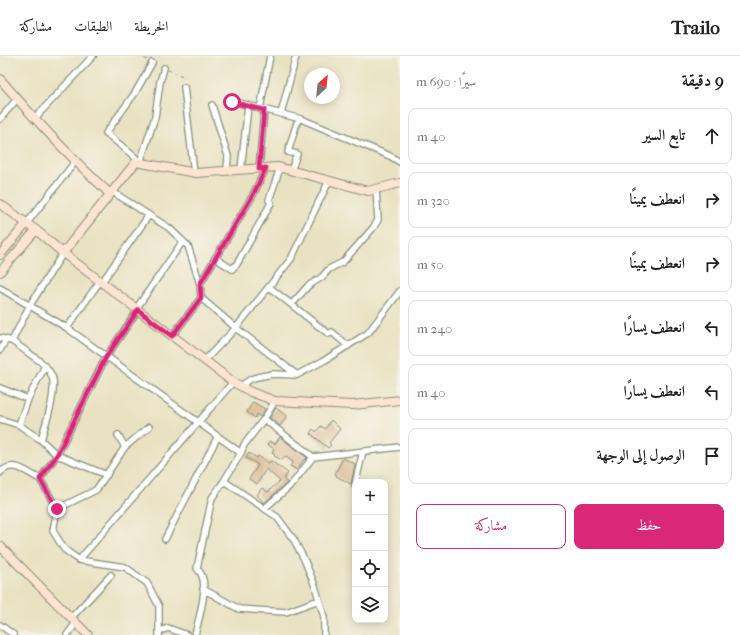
<!DOCTYPE html>
<html lang="ar">
<head>
<meta charset="utf-8">
<style>
	:root { --surface:#fff; --page:#f2f2f2; --text:#222; --muted:#767676; --line:#e0e0e0; --accent:#db2777 }
	body { margin:0; font-family:"IM FELL French Canon",Amiri,serif; background:var(--page); color:var(--text); direction:rtl }
	.controls { position:absolute; right:12px; bottom:12px; display:grid; overflow:hidden; border-radius:8px; box-shadow:0 2px 10px #0003 }
	.controls button { width:36px; height:36px; display:grid; place-items:center; padding:0; border:0; border-bottom:1px solid var(--line); background:var(--surface); color:var(--text); font:20px sans-serif }
	.compass { position:absolute; left:304px; top:12px; width:36px; height:36px; border-radius:50%; background:var(--surface); box-shadow:0 2px 10px #0003; rotate:27deg }
	.stop { position:absolute; width:12px; height:12px; margin:-9px; border:3px solid #db2777; border-radius:50%; background:#fff }
	.stop.end { background:#db2777; border-color:#fff; box-shadow:0 1px 4px #0008 }
	.list { margin:0; padding:0; list-style:none }
	h2 { display:flex; justify-content:space-between; align-items:center; height:52px; margin:0; padding:0 16px; font-size:17px }
	h2 small { font-size:13px; font-weight:400; color:var(--muted) }
	.list li { display:grid; grid-template-columns:26px 1fr auto; gap:12px; align-items:center; box-sizing:border-box; height:56px; margin:0 8px 8px; padding:0 8px; border:1px solid var(--line); border-radius:8px }
	.list b { display:block; font-size:15px; white-space:nowrap }
	.list em { font-size:13px; font-style:normal; color:var(--muted) }
	.actions { display:flex; gap:8px; padding:12px 16px }
	.actions a { flex:1; padding:9px 0; border:1px solid var(--accent); border-radius:8px; text-align:center; font-size:14px; color:var(--accent) }
	.actions .main { background:var(--accent); color:#fff }
	.icon { flex:none; width:22px; height:22px; fill:none; stroke:currentColor; stroke-width:2; stroke-linecap:round; stroke-linejoin:round }
	.map { position:relative; flex:none; width:400px; height:579px; overflow:hidden; direction:ltr }
	header { display:flex; align-items:center; gap:24px; box-sizing:border-box; height:56px; padding:0 20px; background:var(--surface); border-bottom:1px solid var(--line) }
	header strong { font-size:19px }
	nav { display:flex; gap:22px; margin-inline-start:auto; font-size:14px }
	main { display:flex }
	aside { flex:1; background:var(--surface) }
	.map>svg:first-child { display:block }
</style>
</head>
<body>
<header>
<strong>Trailo</strong>
<nav><a>الخريطة</a><a>الطبقات</a><a>مشاركة</a></nav>
</header>
<main>
<aside>
<h2>9 دقيقة<small>سيرًا · 690 m</small></h2>
<ul class="list">
<li><svg class="icon" aria-label="ahead" viewBox="0 0 24 24"><path d="M12 20V5M6 11l6-6 6 6"/></svg><div><b>تابع السير</b></div><em>40 m</em></li>
<li><svg class="icon" aria-label="right" viewBox="0 0 24 24"><path d="M7 20v-9h11M14 6l5 5-5 5"/></svg><div><b>انعطف يمينًا</b></div><em>320 m</em></li>
<li><svg class="icon" aria-label="right" viewBox="0 0 24 24"><path d="M7 20v-9h11M14 6l5 5-5 5"/></svg><div><b>انعطف يمينًا</b></div><em>50 m</em></li>
<li><svg class="icon" aria-label="left" viewBox="0 0 24 24"><path d="M17 20v-9H6M10 6l-5 5 5 5"/></svg><div><b>انعطف يسارًا</b></div><em>240 m</em></li>
<li><svg class="icon" aria-label="left" viewBox="0 0 24 24"><path d="M17 20v-9H6M10 6l-5 5 5 5"/></svg><div><b>انعطف يسارًا</b></div><em>40 m</em></li>
<li><svg class="icon" aria-label="arrive" viewBox="0 0 24 24"><path d="M6 21V4h12l-3 4 3 4H6"/></svg><div><b>الوصول إلى الوجهة</b></div></li>
</ul>
<div class="actions"><a class="main">حفظ</a><a>مشاركة</a></div>
</aside>
<div class="map">
<svg width="400" height="579" viewBox="0 0 400 579">
	<rect width="100%" height="100%" fill="#f7f3e8"/>
	<filter id="ink" filterUnits="userSpaceOnUse"><feTurbulence type="fractalNoise" baseFrequency=".025" numOctaves="2"/><feDisplacementMap in="SourceGraphic" scale="8" xChannelSelector="R" yChannelSelector="G"/><feConvolveMatrix kernelMatrix="1 2 1 2 8 2 1 2 1" color-interpolation-filters="sRGB"/></filter>
	<filter id="wash" filterUnits="userSpaceOnUse"><feTurbulence type="fractalNoise" baseFrequency=".012" numOctaves="4" result="noise"/><feDisplacementMap in="SourceGraphic" scale="16" xChannelSelector="R" yChannelSelector="G"/><feGaussianBlur stdDeviation="0.9" result="paint"/><feColorMatrix in="noise" values="0 0 0 0 0 0 0 0 0 0 0 0 0 0 0 0 0 1.4 0 .05"/><feComposite in="paint" operator="in"/></filter>
	<g filter="url(#wash)">
		<rect width="100%" height="100%" fill="#e9e2c2"/>
		<g id="blocks">
			<path fill="#d8b68f" d="M253,346L265,353L261,361L257,358L255,362L247,356Z
				M276,352L287,360L280,370L270,362Z
				M331,364L340,373L329,387L331,389L328,392L310,377L313,373L316,376L321,370L325,373Z
				M280,381L307,402L305,404L304,403L297,414L290,410L293,406L285,400L282,404L274,400L275,399L272,396L274,393L267,388L270,385L275,388Z
				M249,397L257,402L258,400L269,407L271,405L288,417L284,423L287,427L264,447L257,439L262,432L268,436L280,425L266,413L257,428L249,423L258,409L246,402Z
				M343,402L355,408L351,428L336,420L337,419L335,418Z"/>
		</g>
	</g>
	<g filter="url(#ink)">
		<use href="#blocks" fill-opacity="0" stroke="#84907b" stroke-width="1"/>
		<g fill="none" stroke-linecap="round" stroke-linejoin="round">
			<defs>
				<path id="street" d="M184,31L194,117
					M232,45L301,63L390,100L400,106
					M212,49L228,100L227,115
					M260,53L270,0
					M281,58L296,0
					M0,63L17,43
					M34,63L93,0
					M136,106V102L106,77L135,37L152,7
					M140,107L155,61L160,26L164,12
					M259,113L264,54
					M241,114L248,50
					M291,115L297,98L288,96L298,63
					M113,136L169,172L188,190L200,228L201,242L236,272L297,319
					M26,168L75,106
					M215,202L232,213L237,208L271,147L269,144L280,112
					M102,226L149,159
					M200,228L253,139L266,112
					M269,231C289,246 308,263 329,278L332,276L348,290
					M0,232L67,272L241,397
					M292,248L308,230L322,221L329,213L343,206L373,172L378,164L376,133
					M136,253L183,185
					M67,272L100,225
					M172,280L201,242
					M0,282L12,285L41,306C46,310 52,318 53,324C55,344 46,365 41,384
					M12,285L30,249L63,197
					M0,294L6,284
					M205,304L236,272L291,203L329,125
					M240,330L251,323L257,321L273,318L297,319L325,304L368,277L400,235
					M0,332L28,343
					M275,345L264,363L313,401
					M0,363L19,369L41,384L57,399L107,419
					M19,369L28,343L45,310
					M125,391L149,371
					M0,417C13,403 26,416 40,423L57,399L106,301L138,254
					M40,423L57,453L53,475L64,493L79,504
					M224,425L277,461L294,484L304,503L315,530L324,561V579
					M355,429L363,395
					M265,452L292,428L313,401L400,391
					M57,453L96,434L125,391L118,379
					M165,483L218,380
					M203,533L239,553L286,556L319,544
					M71,562L111,519
					M0,569L14,579
					M159,576L168,572L187,579
					M67,579L76,567
					M159,579V550L147,527L125,511L79,504L233,326
					M195,579C198,564 208,535 202,520C201,517 198,514 197,512L212,442L224,425L241,397L244,389L264,363"/>
				<path id="secondary" d="M0,23C35,64 71,102 110,138
					M0,148L36,174L63,197L233,326L251,336L275,345L353,349L400,344
					M63,197L136,106L196,117L278,111L368,135L400,127
					M0,199L26,168
					M0,216L36,174
					M0,490L88,579"/>
			</defs>
			<use href="#street" stroke="#84907b" stroke-width="8"/>
			<use href="#secondary" stroke="#84907b" stroke-width="10"/>
			<path stroke="#84907b" stroke-width="1" stroke-dasharray="3 3" stroke-linecap="butt" d="M139,0L148,4
				M168,14L185,21"/>
			<use href="#street" stroke="#fff" stroke-width="5.5"/>
			<use href="#secondary" stroke="#fde4d1" stroke-width="8"/>
		</g>
	</g>
	<g fill="none" stroke-linecap="round" stroke-linejoin="round" filter="url(#ink)">
		<path stroke="#db2777" stroke-width="5" d="M57,453L40,423L57,399L106,301L138,254L172,280L201,242L200,228L253,139L266,112L259,113L264,54L232,46"/>
	</g>
</svg>
<div class="controls">
<button>+</button>
<button>−</button>
<button><svg class="icon" aria-label="locate" viewBox="0 0 24 24"><circle cx="12" cy="12" r="6"/><path d="M12 2v4M12 18v4M2 12h4M18 12h4"/></svg></button>
<button><svg class="icon" aria-label="layers" viewBox="0 0 24 24"><path d="M12 4l9 5-9 5-9-5zM3 14l9 5 9-5"/></svg></button>
</div>
<svg class="compass" viewBox="-18 -18 36 36"><path d="M0-13l5 13h-10z" fill="#e53935"/><path d="M0 13l5-13h-10z" fill="#767676"/></svg>
<div class="stop" style="left:232px;top:46px"></div>
<div class="stop end" style="left:57px;top:453px"></div>
</div>
</main>
</body>
</html>
